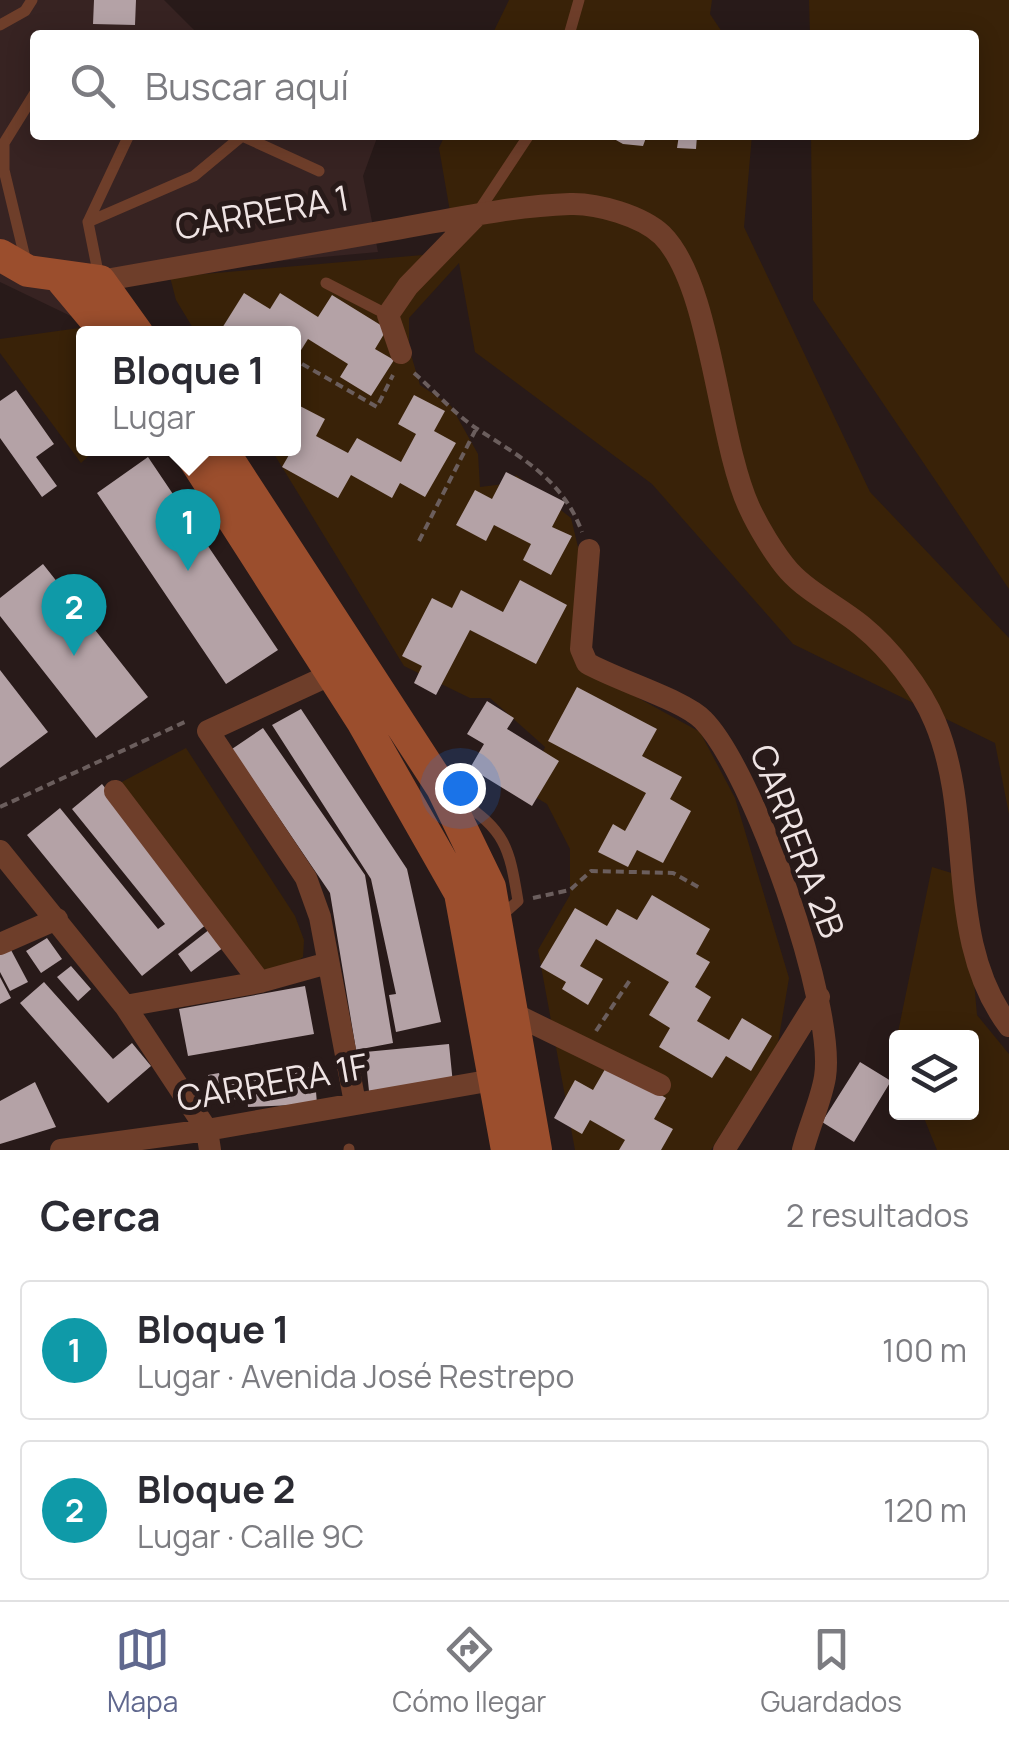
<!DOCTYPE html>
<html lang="es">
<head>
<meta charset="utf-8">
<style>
	:root { --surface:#fff; --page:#f2f2f3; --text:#2b2b33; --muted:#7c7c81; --line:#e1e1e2; --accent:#60688e }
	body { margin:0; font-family:Manrope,sans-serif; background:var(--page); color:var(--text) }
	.controls { position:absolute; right:30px; bottom:30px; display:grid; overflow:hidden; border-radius:10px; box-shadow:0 5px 25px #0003 }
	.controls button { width:90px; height:90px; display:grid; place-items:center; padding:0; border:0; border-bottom:2px solid var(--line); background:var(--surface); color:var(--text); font:50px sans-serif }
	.you { position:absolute; left:460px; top:788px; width:35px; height:35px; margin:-25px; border:8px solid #fff; border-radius:50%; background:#1a73e8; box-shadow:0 0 0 15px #1a73e833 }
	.badge { display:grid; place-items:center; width:65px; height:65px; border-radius:50%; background:var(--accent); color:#fff; font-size:32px; font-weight:700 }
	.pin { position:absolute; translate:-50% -82px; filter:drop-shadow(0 2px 5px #0008) }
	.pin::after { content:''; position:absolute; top:52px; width:35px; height:30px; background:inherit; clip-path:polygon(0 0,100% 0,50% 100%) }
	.popup { position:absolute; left:76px; top:326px; width:225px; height:130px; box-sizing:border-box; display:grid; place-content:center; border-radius:10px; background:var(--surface); filter:drop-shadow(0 2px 8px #0005); font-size:32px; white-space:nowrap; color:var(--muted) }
	.popup b { font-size:38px; color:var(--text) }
	.popup::after { content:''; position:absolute; left:50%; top:100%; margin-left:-20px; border:20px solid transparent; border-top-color:var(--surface) }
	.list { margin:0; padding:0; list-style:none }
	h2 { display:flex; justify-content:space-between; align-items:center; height:130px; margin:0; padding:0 40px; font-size:42px }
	h2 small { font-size:32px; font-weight:400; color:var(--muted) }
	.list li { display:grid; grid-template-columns:65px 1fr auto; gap:30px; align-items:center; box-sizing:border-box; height:140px; margin:0 20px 20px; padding:0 20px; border:2px solid var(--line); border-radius:10px }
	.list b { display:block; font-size:38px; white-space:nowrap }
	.list p { margin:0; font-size:32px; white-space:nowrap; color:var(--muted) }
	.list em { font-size:32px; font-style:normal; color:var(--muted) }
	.icon { flex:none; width:55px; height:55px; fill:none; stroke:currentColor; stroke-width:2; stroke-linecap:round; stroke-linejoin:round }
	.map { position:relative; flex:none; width:1009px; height:1150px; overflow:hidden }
	.search { position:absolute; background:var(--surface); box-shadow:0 5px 25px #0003; left:30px; right:30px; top:30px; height:110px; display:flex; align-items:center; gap:25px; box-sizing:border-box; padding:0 35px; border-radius:10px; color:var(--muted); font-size:38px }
	.sheet { height:450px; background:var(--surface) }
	nav { display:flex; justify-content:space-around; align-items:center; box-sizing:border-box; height:140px; border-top:2px solid var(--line); background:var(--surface); font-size:28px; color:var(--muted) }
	nav a { display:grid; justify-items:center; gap:5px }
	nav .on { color:var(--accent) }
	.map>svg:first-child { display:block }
</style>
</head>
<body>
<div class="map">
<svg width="1009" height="1150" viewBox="0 0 1009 1150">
	<rect width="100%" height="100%" fill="#281a19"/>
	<path fill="#372322" d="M0,0H164L199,35H35V135H378L363,176L378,252L145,273L79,320L0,282Z"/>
	<path fill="#392208" d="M509,0H712L710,14L724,35H492Z
		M809,0H1009V589L813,300L811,135H974V35H810Z
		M445,135H752L744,227L870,492L1009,638V814L995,743L793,644L652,484L475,352L459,263L409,318V348L420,385L451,406L478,454L480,487L511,483L516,475L571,518L578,547L582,667L700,732L735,798L789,978L778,1043L711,1150H575L538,950L570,895V849L547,804L527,792L545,747L490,698H470L404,666L271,449L293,448V334L196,333L176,300L170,277L457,252L439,148Z
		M101,325L107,333L83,334V448L96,449L81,463L0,353V339Z
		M186,748L295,916L304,940L303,957L288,968L261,975L118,784Z
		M932,867L958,875L970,935L977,1015L1009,1054V1150H937L922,1113L972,1112V1038L897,1037Z"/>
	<path fill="#b4a2a6" d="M94,0H136L135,25L93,24Z
		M607,135H647L643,146L623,144Z
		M679,135L697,136L696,149L677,148Z
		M244,293L270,309L280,293L318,317L332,295L387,329L375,349L394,360L371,396L340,377L348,364L308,339L298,355L293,351V333H219Z
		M16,390L54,444L36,457L57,486L42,497L0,438V401Z
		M414,395L445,411L434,431L456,443L425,497L400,483L392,498L351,475L338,498L282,467L293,448L296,404L325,419L316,436L348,453L357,438L401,462L416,434L398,424Z
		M148,457L278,650L226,684L97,493Z
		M506,472L565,502L552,527L572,536L551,575L523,560L531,544L494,525L486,541L456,525L475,490L492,499Z
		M43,564L148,697L96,738L0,616V598Z
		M520,580L567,605L536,664L470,630L436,695L414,683L422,666L402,656L432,598L452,608L461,590L503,612Z
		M0,670L48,732L0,768Z
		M577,687L657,729L642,756L682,777L670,799L691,811L663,863L637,850L628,867L598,852L613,824L625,831L646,793L548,741Z
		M487,701L514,718L507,729L559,761L532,806L470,768L484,744L467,734Z
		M301,709L407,869L441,1022L396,1032L389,995L396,994L371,879L272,725Z
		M263,728L365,875L393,1043L356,1050L330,893L232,749Z
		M102,784L212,920L142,976L27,835L60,808L158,929L165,924L72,809Z
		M652,895L710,929L696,954L710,962L695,987L711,997L697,1021L729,1040L742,1018L772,1036L751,1071L726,1056L712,1078L659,1047L670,1028L649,1015L669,982L596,939L580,966L603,979L588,1005L562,989L566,982L540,967L575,908L607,926L617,909L637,920Z
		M210,929L224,947L191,972L178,954Z
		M47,938L62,959L41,973L26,951Z
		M11,950L28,982L10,991L0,972V955Z
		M71,966L91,989L78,1001L57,977Z
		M0,977L11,998L0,1004Z
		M44,982L113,1059L132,1043L151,1066L108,1103L20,1003Z
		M305,986L314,1034L188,1056L179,1009Z
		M449,1044L453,1084L369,1091L365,1052Z
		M860,1062L891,1081L854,1142L822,1122Z
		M608,1064L666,1098L654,1119L673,1129L661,1150H619L625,1140L590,1120L582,1134L554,1118L575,1080L593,1090Z
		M314,1067L317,1104L248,1107L245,1072Z
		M219,1073L222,1084L237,1081L241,1098L215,1104L208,1075Z
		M35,1082L56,1127L0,1144V1101Z"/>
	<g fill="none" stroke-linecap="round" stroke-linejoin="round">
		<path stroke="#6b5e5d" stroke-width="4" stroke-dasharray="8 5" stroke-linecap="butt" d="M293,367L297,361L377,407L393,375
			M414,373C435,391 455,415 479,430C522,458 563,480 582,532
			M419,541L476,429
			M0,807L187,721
			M533,898L570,890L591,871L673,873L700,888
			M596,1031L632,977"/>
		<path stroke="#6e3e2a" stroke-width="11" d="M0,25L25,11L32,0
			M569,35L579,0
			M240,135L319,171
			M478,212L529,135
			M88,222L129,135
			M26,262L4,170V143L35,93
			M99,277L88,222L194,176L242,136
			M326,283L388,315
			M458,799C505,831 509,845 518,901L499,918
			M349,1149V1150"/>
		<path stroke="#6e3e2a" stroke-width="22" d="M100,281C197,264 294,247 391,230C449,220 510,206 570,204C597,203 642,216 662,235C712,285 717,437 749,507C758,527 775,555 789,571C809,593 839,607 862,626C890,649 921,688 935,722C976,819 943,939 1009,1026
			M401,353L388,315L408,286L476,216
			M589,550L581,649L587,663C616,680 684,700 703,720C753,770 836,1007 825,1077C821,1101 809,1126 803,1150
			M332,674L208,731L306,878L320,917L355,1103
			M115,791L260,982
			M0,851L125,1006L207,1130L210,1150
			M0,944L57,919
			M125,1006L260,982L328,963
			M512,1013L660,1085
			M61,1150L207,1130L493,1080
			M724,1150L819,997"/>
		<path stroke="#9b4e2d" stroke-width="32" d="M0,255L28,271L100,281L138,334
			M61,279L107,334
			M187,448L362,721L460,893L507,1150
			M221,448L442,788L490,887L536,1150"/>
	</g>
	<g text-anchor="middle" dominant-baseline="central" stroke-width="10" stroke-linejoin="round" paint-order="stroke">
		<g font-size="35" fill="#efe4e4" stroke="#281a19">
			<text transform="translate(262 212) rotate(-10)">CARRERA 1</text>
			<text transform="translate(798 841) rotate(69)">CARRERA 2B</text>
			<text transform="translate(272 1082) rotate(-10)">CARRERA 1F</text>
		</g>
	</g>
</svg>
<div class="controls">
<button><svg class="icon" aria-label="layers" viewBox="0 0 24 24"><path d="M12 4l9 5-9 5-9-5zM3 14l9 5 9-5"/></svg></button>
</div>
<div class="you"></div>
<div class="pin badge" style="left:188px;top:571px;background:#0f9aa8">1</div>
<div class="popup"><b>Bloque 1</b>Lugar</div>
<div class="pin badge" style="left:74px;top:656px;background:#0f9aa8">2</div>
<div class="search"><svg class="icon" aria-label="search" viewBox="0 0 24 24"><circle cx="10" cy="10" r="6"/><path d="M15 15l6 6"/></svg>Buscar aquí</div>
</div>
<section class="sheet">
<h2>Cerca<small>2 resultados</small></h2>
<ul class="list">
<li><span class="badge" style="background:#0f9aa8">1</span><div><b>Bloque 1</b><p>Lugar · Avenida José Restrepo</p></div><em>100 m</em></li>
<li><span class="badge" style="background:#0f9aa8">2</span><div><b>Bloque 2</b><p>Lugar · Calle 9C</p></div><em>120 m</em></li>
</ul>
</section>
<nav>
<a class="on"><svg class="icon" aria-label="map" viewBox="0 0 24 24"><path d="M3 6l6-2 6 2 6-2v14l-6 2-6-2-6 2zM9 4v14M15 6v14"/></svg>Mapa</a>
<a><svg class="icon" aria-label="directions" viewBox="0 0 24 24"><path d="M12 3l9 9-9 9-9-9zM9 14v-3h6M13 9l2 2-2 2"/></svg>Cómo llegar</a>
<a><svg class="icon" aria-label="saved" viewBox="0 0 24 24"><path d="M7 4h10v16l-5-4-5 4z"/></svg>Guardados</a>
</nav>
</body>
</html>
